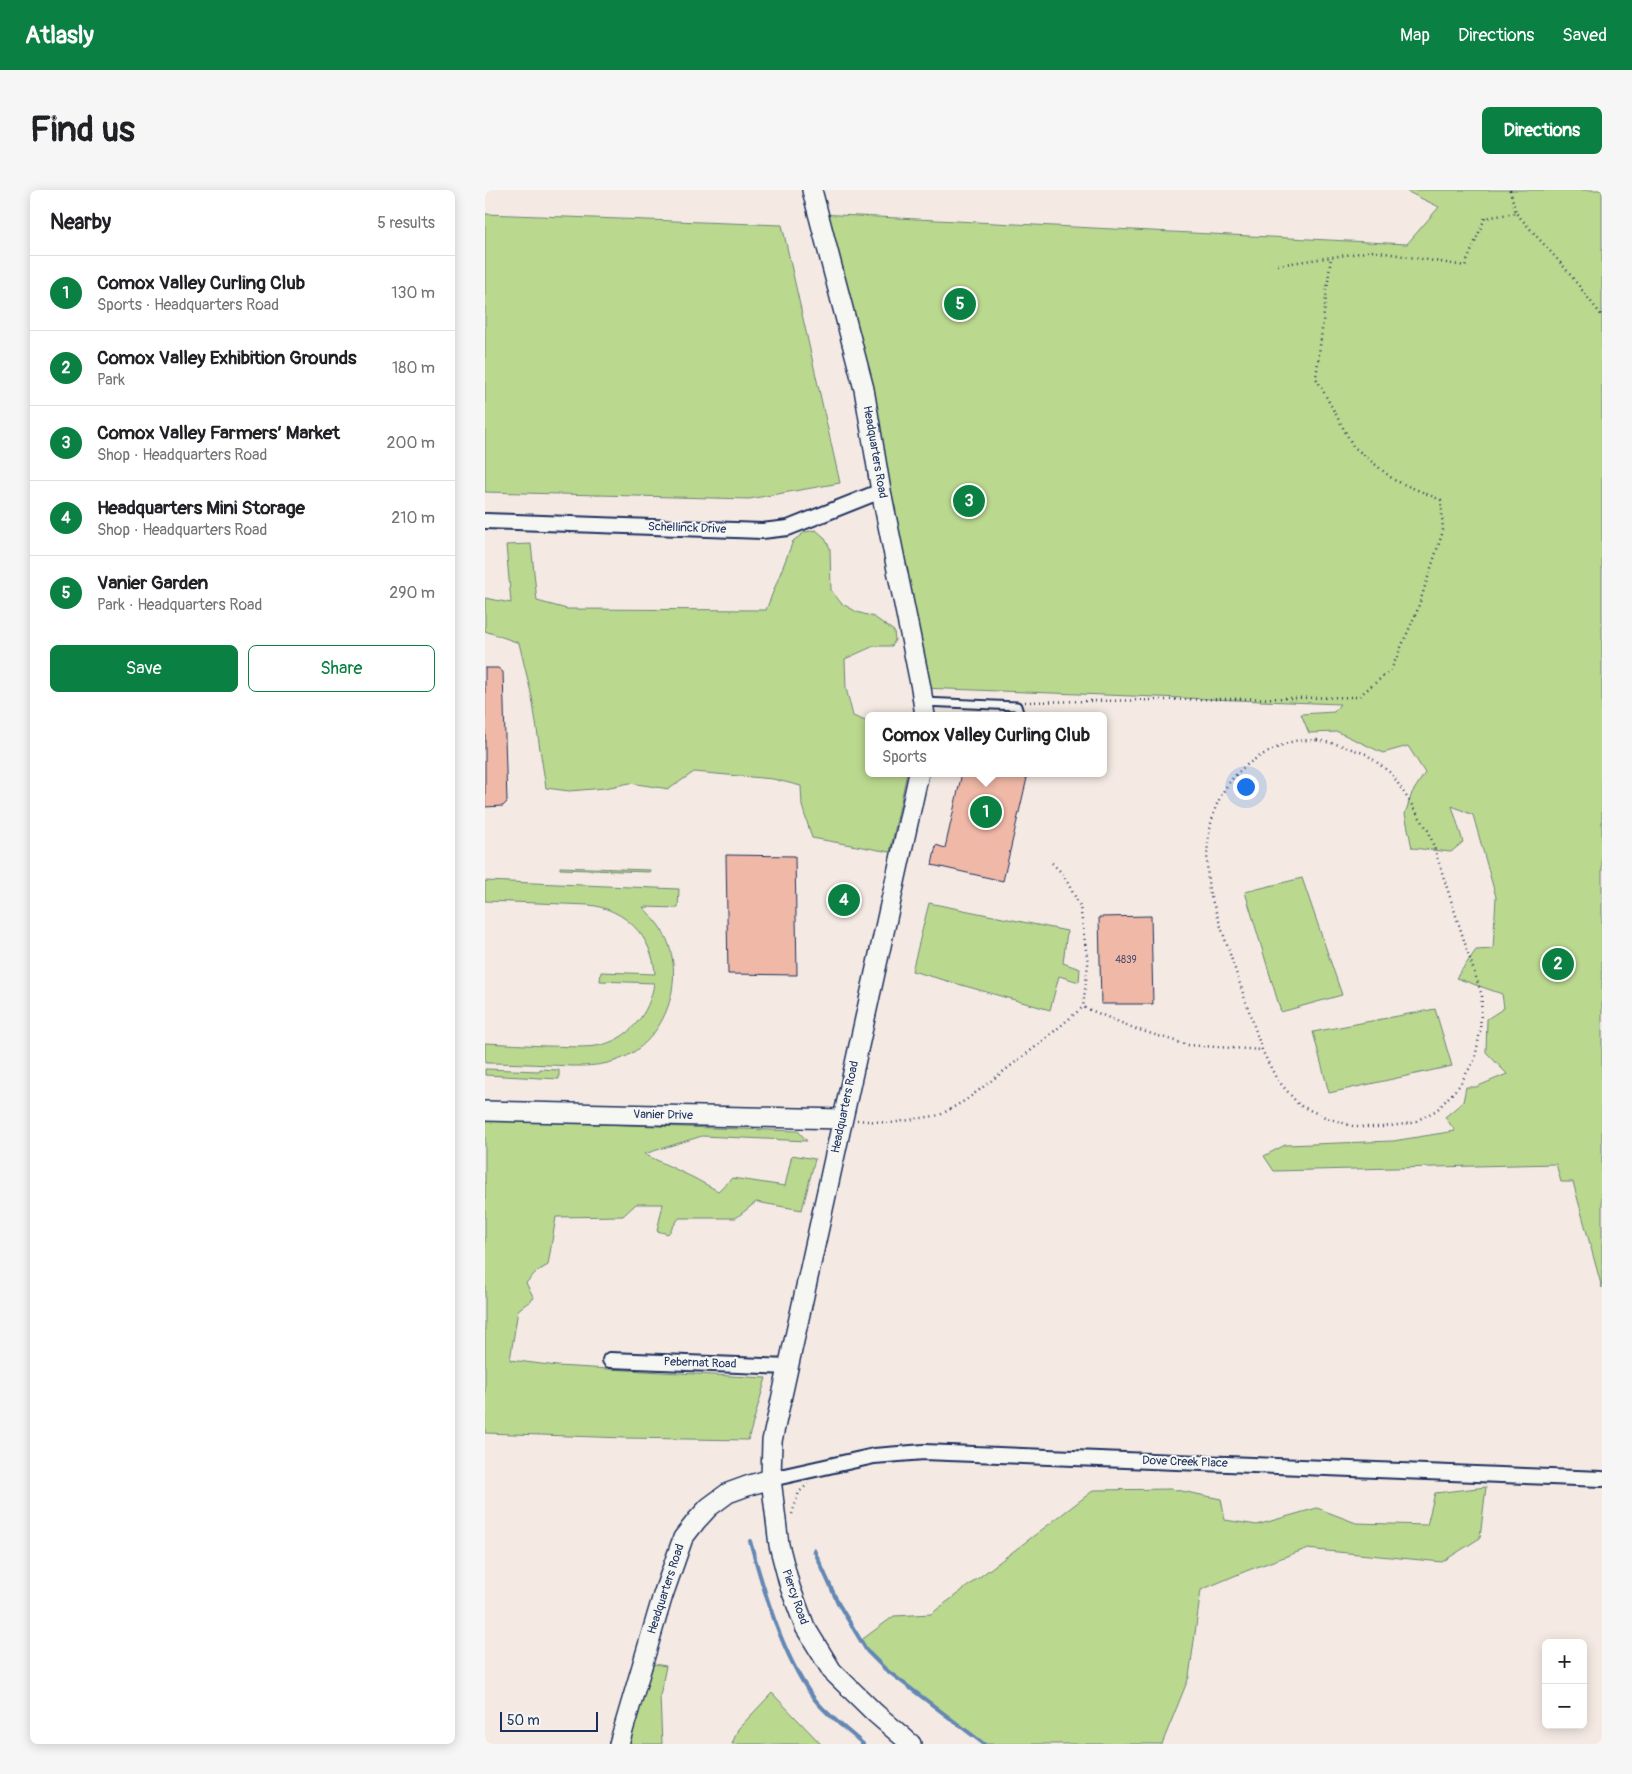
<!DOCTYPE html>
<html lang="en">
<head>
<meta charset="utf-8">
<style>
	:root { --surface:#fff; --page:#f6f6f6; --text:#202124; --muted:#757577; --line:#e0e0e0; --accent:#0b8043 }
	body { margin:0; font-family:Pangolin,sans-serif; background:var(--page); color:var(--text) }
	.controls { position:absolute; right:15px; bottom:15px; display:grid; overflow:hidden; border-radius:8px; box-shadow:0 2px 12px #0003 }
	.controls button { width:45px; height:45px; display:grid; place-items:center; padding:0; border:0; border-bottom:1px solid var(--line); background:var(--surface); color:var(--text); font:25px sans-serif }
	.scale { position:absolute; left:15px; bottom:12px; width:98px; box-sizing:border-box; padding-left:5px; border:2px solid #1b2f5e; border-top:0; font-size:14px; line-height:18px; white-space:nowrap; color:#1b2f5e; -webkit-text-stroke:4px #f6f6f2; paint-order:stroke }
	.you { position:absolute; left:760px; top:596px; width:18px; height:18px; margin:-12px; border:4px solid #fff; border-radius:50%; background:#1a73e8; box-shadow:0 0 0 8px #1a73e833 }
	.badge { display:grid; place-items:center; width:32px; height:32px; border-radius:50%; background:var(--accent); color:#fff; font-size:16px; font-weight:700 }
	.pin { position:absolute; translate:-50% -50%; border:2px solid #fff; box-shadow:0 1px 5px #0006 }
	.popup { position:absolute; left:380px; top:522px; width:242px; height:65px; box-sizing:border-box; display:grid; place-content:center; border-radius:8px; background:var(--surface); filter:drop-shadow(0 1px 4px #0005); font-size:16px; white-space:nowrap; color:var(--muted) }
	.popup b { font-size:19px; color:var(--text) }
	.popup::after { content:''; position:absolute; left:50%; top:100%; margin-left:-10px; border:10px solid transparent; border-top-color:var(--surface) }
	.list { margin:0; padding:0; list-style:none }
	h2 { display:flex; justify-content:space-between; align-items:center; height:65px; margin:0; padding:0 20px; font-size:21px }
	h2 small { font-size:16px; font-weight:400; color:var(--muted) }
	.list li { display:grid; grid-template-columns:32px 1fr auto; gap:15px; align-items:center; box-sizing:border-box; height:75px; padding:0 20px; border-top:1px solid var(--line) }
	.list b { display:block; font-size:19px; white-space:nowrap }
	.list p { margin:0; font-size:16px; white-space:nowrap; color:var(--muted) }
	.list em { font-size:16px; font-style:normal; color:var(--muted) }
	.actions { display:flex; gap:10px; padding:15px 20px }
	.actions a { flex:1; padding:11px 0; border:1px solid var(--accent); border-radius:8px; text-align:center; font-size:18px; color:var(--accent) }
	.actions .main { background:var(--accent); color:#fff }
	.map { position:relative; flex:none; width:1117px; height:1554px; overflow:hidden; border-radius:8px }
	header { display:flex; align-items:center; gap:30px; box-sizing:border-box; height:70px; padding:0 25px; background:var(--accent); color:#fff }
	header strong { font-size:24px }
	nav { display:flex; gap:28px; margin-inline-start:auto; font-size:18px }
	.intro { display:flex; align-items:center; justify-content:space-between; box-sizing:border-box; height:120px; padding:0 30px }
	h1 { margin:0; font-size:35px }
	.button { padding:12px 22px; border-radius:8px; background:var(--accent); color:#fff; font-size:18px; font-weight:700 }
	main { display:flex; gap:30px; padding:0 30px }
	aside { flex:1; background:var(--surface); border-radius:8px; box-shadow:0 2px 12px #0003 }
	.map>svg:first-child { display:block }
</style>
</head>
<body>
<header>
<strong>Atlasly</strong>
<nav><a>Map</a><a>Directions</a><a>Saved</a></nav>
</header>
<div class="intro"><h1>Find us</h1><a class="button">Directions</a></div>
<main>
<aside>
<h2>Nearby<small>5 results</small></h2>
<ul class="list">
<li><span class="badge">1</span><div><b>Comox Valley Curling Club</b><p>Sports · Headquarters Road</p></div><em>130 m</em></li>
<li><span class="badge">2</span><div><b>Comox Valley Exhibition Grounds</b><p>Park</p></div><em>180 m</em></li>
<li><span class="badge">3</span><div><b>Comox Valley Farmers’ Market</b><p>Shop · Headquarters Road</p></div><em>200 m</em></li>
<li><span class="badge">4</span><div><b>Headquarters Mini Storage</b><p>Shop · Headquarters Road</p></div><em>210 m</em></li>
<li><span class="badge">5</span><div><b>Vanier Garden</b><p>Park · Headquarters Road</p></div><em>290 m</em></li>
</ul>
<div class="actions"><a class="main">Save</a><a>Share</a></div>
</aside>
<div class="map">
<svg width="1117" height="1554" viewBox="0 0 1117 1554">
	<rect width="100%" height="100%" fill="#f5eae3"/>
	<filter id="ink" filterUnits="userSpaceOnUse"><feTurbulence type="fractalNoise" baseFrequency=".02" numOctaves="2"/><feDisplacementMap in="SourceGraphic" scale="10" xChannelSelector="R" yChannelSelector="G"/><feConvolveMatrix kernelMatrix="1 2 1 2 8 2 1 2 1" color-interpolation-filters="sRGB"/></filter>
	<g filter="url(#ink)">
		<path fill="#bbd88f" stroke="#6b8476" d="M919,0H1117V1098L1088,992H1076L1071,974L789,981L779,966L800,955L908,951L970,941L960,927L978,912L981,897H991L1022,884L1001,862L1002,829L1019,818L1017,804L971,788L991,760L1008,759L1011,707L988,625L967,616L978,652L966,662L927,658L920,624L927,603L940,583L923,556L898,563L853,542L824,543L816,524L849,522L855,514L436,498L334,24L922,54L954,17Z
			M0,24L297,35L355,293L264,309L0,302Z
			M331,340L339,347L345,358L346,400L356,413L372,422L389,427L409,441L410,450L407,456H389L360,469L361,498L368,526L383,532L384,583H422L405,662L327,648L317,616L316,596L288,589L209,582L184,599L145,593L120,598L84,601L61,598L47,507L34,453L0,441V408L26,413L21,355L46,354L52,411L82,419L281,420L308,351L320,342Z
			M75,677L165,680V682L75,679Z
			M817,688L857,805L796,822L760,702Z
			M0,691L194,699L193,718L158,717C169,729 179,740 184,755C199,800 176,856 130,871C108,878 87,876 65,875C43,874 22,873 0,873V853C20,854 41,855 61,856C78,856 95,858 111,856C143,851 165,824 169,793L115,791L116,782L170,784C168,747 140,719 104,715L0,711Z
			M444,713L582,741L578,773L595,779L594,792L574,786L565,820L427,781Z
			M950,819L967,876L844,903L828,842Z
			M0,879L54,881L55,879L74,880V889L0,885Z
			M0,930L313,941L322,951L217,946L159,964L209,988L233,1001L247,988L300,996L307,965L330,969L317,1020L271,1012L251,1028H194L183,1044L172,1041L178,1014H151L138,1026L71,1027L63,1075L51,1082L41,1093L49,1108L33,1120L25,1170L72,1176L281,1188L263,1250L139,1248L0,1243Z
			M1001,1297L995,1348L957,1372L821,1359L761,1381L716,1400L704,1487L677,1554H499L400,1479L375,1451L409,1426L446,1424L609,1300L687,1299L736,1309L740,1330L772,1335L832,1318L871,1333L942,1335L950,1303Z
			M169,1474L181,1476L175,1506L177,1554H138Z
			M287,1503L336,1554H247L253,1539Z"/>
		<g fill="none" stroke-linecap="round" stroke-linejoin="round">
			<path stroke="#6487b4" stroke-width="4" d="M265,1351C279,1401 297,1465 328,1507C340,1524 362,1539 378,1554
				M329,1360L353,1413L382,1461L400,1479L499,1554"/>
		</g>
		<path fill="#f0b8a6" stroke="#1b2f5e" d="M0,478H13L18,482L22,612L18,616L0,617Z
			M477,583H522L542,588L518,691L447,675L451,655L460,658Z
			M241,665L310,666L312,785L243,784Z
			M666,726L668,814H616L614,727Z"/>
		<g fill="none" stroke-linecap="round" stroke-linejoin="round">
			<defs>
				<path id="lane" d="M438,512L532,516L535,526"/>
				<path id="street" d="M0,331L277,341L303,338L396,301
					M125,1170L305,1177
					M286,1289L389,1266L439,1262L1117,1289"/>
				<path id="secondary" d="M327,0L379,199L396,301L436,498L440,526
					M0,921L357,929
					M134,1554L178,1405L198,1348L212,1330L224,1317L243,1303L265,1295L286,1289
					M426,1554L390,1523L347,1481L320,1437L305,1397L294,1355L286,1289L287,1251L434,583"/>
			</defs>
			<use href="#lane" stroke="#1b2f5e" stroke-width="11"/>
			<use href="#street" stroke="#1b2f5e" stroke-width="18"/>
			<use href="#secondary" stroke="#1b2f5e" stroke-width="22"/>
			<path stroke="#1b2f5e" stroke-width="2.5" stroke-dasharray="1 4" stroke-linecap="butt" d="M1025,0L1031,23L1080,78L1117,126
				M793,75L888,61L980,76L1000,28L1031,23
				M540,512L873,507L906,480L932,421L958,341L956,310L909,290L868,256L831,188L846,67
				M832,550L855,555L881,564L907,584L944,642L997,806L995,841L990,869L974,896L952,920L927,933L898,937H871L842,928L814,915L791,888L777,860L724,701C718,645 725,591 781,563C789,560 797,554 806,552C814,549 824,551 832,550Z
				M567,673L578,684L595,716L603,774L598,817
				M372,930L406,933L455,925L481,910L553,855L598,817L651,839L703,855L777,860
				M307,1324L314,1302L323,1294"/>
			<use href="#lane" stroke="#f6f6f2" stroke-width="7"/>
			<use href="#street" stroke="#f6f6f2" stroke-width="14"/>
			<use href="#secondary" stroke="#f6f6f2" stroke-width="19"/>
		</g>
	</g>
	<g text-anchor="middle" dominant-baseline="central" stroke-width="4" stroke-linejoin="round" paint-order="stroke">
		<g font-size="10" fill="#505170">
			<text x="641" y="770">4839</text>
		</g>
		<g font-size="12" fill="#1b2f5e" stroke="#f6f6f2">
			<text transform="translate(390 262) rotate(80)">Headquarters Road</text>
			<text transform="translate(202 338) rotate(2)">Schellinck Drive</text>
			<text transform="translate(360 917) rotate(-78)">Headquarters Road</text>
			<text transform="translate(178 925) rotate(1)">Vanier Drive</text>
			<text transform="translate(215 1173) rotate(2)">Pebernat Road</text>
			<text transform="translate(700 1272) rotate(2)">Dove Creek Place</text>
			<text transform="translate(181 1399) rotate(-72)">Headquarters Road</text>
			<text transform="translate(310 1407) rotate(71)">Piercy Road</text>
		</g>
	</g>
</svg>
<div class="controls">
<button>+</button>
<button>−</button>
</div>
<div class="scale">50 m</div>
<div class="you"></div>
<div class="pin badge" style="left:501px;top:622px">1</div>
<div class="popup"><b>Comox Valley Curling Club</b>Sports</div>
<div class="pin badge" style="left:1073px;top:774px">2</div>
<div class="pin badge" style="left:484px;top:311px">3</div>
<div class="pin badge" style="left:359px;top:710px">4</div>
<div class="pin badge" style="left:475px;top:114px">5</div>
</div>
</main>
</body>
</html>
